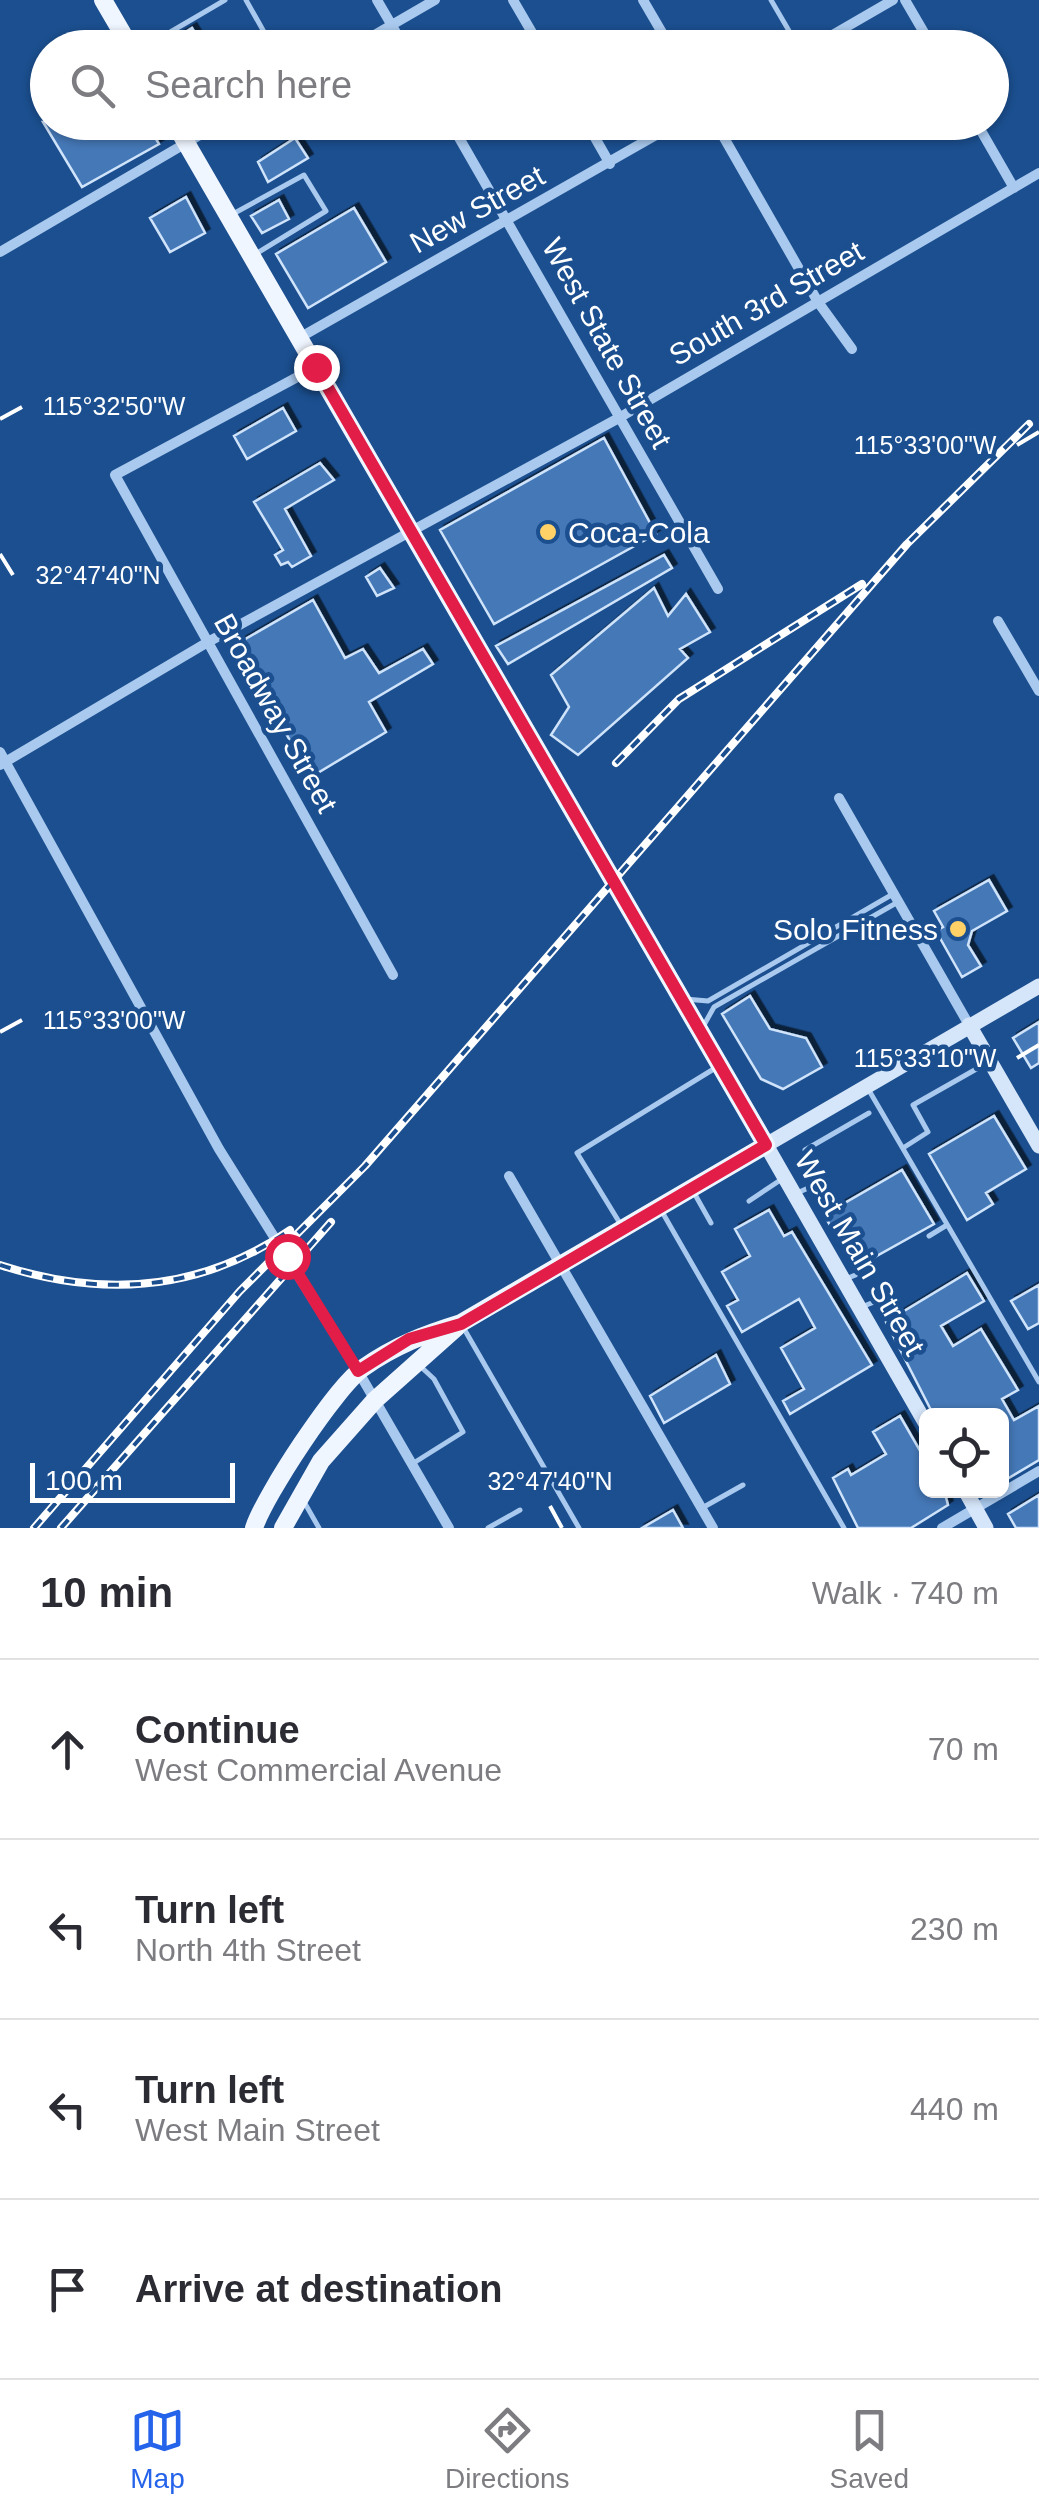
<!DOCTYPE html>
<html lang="en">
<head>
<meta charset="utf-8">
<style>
	:root { --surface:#fff; --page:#f7f7f7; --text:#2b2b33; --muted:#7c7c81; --line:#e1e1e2; --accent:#2563eb }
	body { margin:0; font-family:Helvetica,sans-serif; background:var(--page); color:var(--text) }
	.controls { position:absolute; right:30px; bottom:30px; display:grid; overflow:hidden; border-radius:15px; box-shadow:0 2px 8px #0004 }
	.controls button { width:90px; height:90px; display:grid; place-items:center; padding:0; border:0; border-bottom:2px solid var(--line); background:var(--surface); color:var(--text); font:50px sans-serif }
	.scale { position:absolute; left:30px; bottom:25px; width:205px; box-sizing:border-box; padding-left:10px; border:5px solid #fff; border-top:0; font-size:28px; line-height:35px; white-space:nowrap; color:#fff; -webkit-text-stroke:8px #1b4f8f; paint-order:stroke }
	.stop { position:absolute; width:30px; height:30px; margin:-22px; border:8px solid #e11d48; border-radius:50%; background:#fff }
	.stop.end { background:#e11d48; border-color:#fff; box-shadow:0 2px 10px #0008 }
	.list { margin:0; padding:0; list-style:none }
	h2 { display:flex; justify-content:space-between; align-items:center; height:130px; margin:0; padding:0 40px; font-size:42px }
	h2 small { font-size:32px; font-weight:400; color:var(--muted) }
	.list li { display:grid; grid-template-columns:65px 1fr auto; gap:30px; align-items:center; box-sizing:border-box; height:180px; padding:0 40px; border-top:2px solid var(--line) }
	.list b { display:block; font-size:38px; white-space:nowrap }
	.list p { margin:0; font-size:32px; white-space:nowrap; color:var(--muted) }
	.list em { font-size:32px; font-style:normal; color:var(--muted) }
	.icon { flex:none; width:55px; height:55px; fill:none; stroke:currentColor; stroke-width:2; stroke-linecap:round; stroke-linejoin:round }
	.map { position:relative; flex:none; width:1039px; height:1528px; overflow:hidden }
	.search { position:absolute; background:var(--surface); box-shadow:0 2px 8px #0004; left:30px; right:30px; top:30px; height:110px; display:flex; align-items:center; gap:25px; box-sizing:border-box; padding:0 35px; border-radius:55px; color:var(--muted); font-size:38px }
	.sheet { height:850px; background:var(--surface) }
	nav { display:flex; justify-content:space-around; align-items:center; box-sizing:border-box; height:140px; border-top:2px solid var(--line); background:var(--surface); font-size:28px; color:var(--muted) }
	nav a { display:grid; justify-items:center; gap:5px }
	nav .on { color:var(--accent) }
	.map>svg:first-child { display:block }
</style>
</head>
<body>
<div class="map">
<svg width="1039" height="1528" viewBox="0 0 1039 1528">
	<defs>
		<filter id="shadow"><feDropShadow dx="4.5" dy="-4.5" stdDeviation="0" flood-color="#0009"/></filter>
	</defs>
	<rect width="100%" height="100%" fill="#1b4f8f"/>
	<path fill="#4478b7" stroke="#cfe3fa" stroke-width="2.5" filter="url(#shadow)" d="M192,28L204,48H160Z
		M43,122H146L159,144L82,187Z
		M295,138L308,158L268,182L258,162Z
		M186,197L205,233L170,252L150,218Z
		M279,200L289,219L262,233L251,216Z
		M354,208L386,262L308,308L276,254Z
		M283,408L296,431L247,459L234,436Z
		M604,438L656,534L494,624L440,530Z
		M320,463L334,480L285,509L311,556L292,567L288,562L281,565L275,555L283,550L254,502Z
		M664,555L672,568L508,664L496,646Z
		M380,568L394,588L377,596L366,577Z
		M654,588L668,616L686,594L710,632L680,649L688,658L578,755L551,735L569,707L551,675Z
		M313,600L345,658L363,649L379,673L423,649L433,664L369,702L386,732L311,777L235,645Z
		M989,880L1007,911L972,931L968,945L981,966L962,977L936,931L943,927L934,911Z
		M750,996L770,1029L806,1038L822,1067L783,1089L761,1079L722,1014Z
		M1039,1022V1063L1031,1068L1013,1038Z
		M994,1116L1026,1169L986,1193L993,1204L967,1220L929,1154Z
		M902,1170L934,1224L855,1268L824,1215Z
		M769,1210L784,1236L792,1232L872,1365L790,1414L783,1401L804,1389L781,1348L815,1328L799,1299L742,1332L727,1306L738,1300L722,1272L750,1256L735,1229Z
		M967,1273L984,1301L941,1326L953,1346L981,1329L1018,1390L1002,1399L1014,1420L1039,1406V1460L1002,1482V1416H934L886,1322Z
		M1039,1285V1323L1028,1329L1011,1301Z
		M716,1355L730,1384L664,1423L650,1396Z
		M900,1416L926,1461V1490H944L948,1505L911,1528H858L833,1478L848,1469L851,1475L886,1454L873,1432Z
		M1039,1495V1528H1016L1008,1514Z
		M673,1510L683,1528H642Z"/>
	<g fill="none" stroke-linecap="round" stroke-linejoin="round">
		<path stroke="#a9c9ee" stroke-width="5" d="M246,0L273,48
			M771,0L799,48
			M143,48L225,0
			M231,215L304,175L326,211L254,255
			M685,999L708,1001L893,894
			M704,1025L714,1007L898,902
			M867,1087L1039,1382
			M903,1148L928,1132L913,1105L987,1063
			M693,1191L711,1223
			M797,1193L822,1182L805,1150L869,1113
			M749,1201L782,1179
			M661,1210L844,1528
			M621,1225L577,1153L717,1067
			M929,1236L947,1225
			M848,1278L868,1270
			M864,1306L884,1298
			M463,1327L579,1528
			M412,1464L463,1432L434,1379L419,1365
			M303,1500L319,1528
			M702,1508L743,1485
			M488,1528L520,1510"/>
		<path stroke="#a9c9ee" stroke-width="10" d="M377,0L405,48
			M513,0L541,48
			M643,0L671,48
			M905,0L933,48
			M352,48L435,0
			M810,48L893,0
			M450,122L718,589
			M586,122L610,164
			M715,122L818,302L852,349
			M976,122L1014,188
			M0,252L222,122
			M299,338L679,122
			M316,367L115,475L393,975
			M998,621L1039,691
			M0,752L219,1149L358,1371L449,1528
			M0,765L208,642L617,419L1039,173
			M839,798L969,1025
			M509,1176L713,1528
			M942,1528L1039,1471"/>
		<path stroke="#d6e6fa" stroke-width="15" d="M969,1025L1039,1146
			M926,1424L766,1145L1039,986
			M965,1490L986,1528"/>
		<path stroke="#f0f6ff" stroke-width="18" d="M103,0L131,48
			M174,122L766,1145L461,1323C425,1334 394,1346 363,1368C335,1388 265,1495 254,1528
			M283,1528L321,1461L375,1400L457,1327"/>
		<defs>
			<path id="rail" d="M616,763L679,699L862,584
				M0,1265C102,1298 200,1292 290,1230
				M34,1528L240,1291L365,1166L907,544L1029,424
				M61,1528L331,1222"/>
		</defs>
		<use href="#rail" stroke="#fff" stroke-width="8"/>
		<use href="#rail" stroke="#1b4f8f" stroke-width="4" stroke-dasharray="11" stroke-linecap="butt"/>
	</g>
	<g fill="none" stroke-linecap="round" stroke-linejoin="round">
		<path stroke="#e11d48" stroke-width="12" d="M287,1256L358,1371L409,1339L461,1324L766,1145L316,367"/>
	</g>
	<path fill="none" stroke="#fff" stroke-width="4" d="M0,419L22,407M1017,445L1039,432M0,554L13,575M0,1032L22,1020M1017,1058L1039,1045M550,1506L562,1528"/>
	<g fill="#ffd166" stroke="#1b4f8f" stroke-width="4">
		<circle cx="548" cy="532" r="10"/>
		<circle cx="958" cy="929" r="10"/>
	</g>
	<g text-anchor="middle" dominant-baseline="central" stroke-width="9" stroke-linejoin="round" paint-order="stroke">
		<g font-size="30" fill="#fff" stroke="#1b4f8f">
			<text transform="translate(477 209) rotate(-29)">New Street</text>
			<text transform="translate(766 303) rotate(-30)">South 3rd Street</text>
			<text transform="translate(607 343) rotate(61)">West State Street</text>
			<text transform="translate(276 713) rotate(61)">Broadway Street</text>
			<text transform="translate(860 1253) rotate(60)">West Main Street</text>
		</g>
		<g font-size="30" fill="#fff" stroke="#1b4f8f" text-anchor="start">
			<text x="568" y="532">Coca-Cola</text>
			<text x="938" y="929" text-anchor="end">Solo Fitness</text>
		</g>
	</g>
	<g font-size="25" text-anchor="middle" fill="#fff" stroke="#1b4f8f" stroke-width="9" stroke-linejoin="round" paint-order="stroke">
		<text x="114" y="415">115°32'50"W</text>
		<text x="925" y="454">115°33'00"W</text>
		<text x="98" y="584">32°47'40"N</text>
		<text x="114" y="1029">115°33'00"W</text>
		<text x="925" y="1067">115°33'10"W</text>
		<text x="550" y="1490">32°47'40"N</text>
	</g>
</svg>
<div class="controls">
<button><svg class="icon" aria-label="locate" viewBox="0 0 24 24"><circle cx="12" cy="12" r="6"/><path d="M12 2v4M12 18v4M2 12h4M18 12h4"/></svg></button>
</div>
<div class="scale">100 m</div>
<div class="stop" style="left:287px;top:1256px"></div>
<div class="stop end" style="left:316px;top:367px"></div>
<div class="search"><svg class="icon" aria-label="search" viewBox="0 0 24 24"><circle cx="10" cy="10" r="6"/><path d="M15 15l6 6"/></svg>Search here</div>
</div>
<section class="sheet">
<h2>10 min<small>Walk · 740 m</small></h2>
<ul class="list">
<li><svg class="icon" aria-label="ahead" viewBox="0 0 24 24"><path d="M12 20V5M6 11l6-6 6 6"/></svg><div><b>Continue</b><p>West Commercial Avenue</p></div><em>70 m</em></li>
<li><svg class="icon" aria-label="left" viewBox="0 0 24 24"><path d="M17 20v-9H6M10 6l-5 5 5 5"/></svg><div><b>Turn left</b><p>North 4th Street</p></div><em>230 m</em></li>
<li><svg class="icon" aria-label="left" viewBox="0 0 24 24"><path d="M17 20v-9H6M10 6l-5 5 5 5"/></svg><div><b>Turn left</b><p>West Main Street</p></div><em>440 m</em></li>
<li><svg class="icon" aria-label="arrive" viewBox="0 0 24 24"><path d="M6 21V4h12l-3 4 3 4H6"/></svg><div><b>Arrive at destination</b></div></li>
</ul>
</section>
<nav>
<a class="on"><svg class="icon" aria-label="map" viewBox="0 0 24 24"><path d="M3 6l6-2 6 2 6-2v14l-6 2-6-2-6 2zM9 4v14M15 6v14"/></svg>Map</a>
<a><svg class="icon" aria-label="directions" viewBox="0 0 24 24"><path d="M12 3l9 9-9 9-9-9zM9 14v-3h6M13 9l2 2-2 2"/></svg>Directions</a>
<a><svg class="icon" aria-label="saved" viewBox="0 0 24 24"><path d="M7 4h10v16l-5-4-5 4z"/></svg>Saved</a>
</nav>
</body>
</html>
